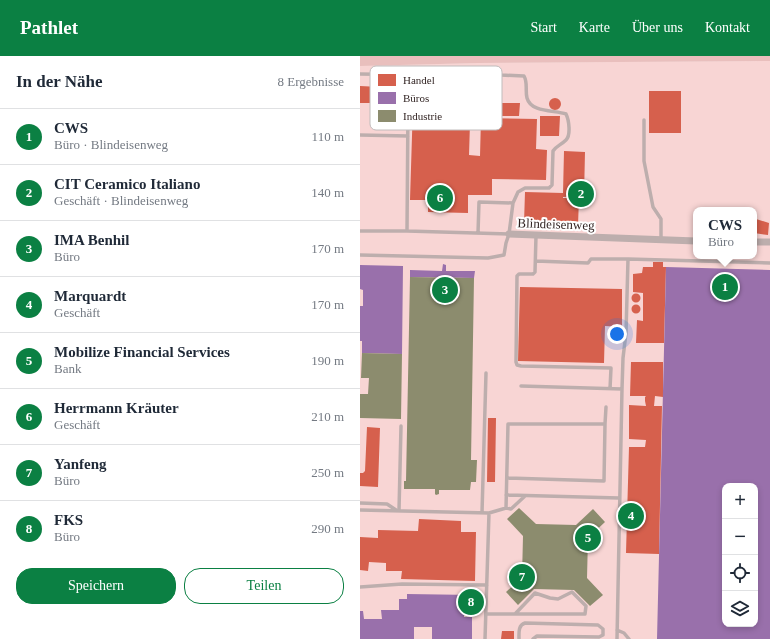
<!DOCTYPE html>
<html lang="de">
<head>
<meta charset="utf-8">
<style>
	:root { --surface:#fff; --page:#f2f2f3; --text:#1f2937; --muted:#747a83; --line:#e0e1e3; --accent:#0b8043 }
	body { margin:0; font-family:Georgia,serif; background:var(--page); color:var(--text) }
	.controls { position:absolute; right:12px; bottom:12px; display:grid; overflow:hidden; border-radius:8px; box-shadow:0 2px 6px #0003 }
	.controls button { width:36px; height:36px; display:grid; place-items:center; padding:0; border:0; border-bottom:1px solid var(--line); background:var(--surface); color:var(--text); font:20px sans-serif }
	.you { position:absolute; left:257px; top:278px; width:14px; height:14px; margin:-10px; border:3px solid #fff; border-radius:50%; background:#1a73e8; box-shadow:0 0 0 6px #1a73e833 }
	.badge { display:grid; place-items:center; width:26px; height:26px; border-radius:50%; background:var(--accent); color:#fff; font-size:13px; font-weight:700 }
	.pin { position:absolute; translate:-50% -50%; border:2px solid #fff; box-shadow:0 1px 4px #0006 }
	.popup { position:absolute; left:333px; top:151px; width:64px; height:52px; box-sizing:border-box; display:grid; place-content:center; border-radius:8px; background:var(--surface); filter:drop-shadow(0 1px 3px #0005); font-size:13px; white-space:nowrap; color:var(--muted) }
	.popup b { font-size:15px; color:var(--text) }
	.popup::after { content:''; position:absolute; left:50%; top:100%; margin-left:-8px; border:8px solid transparent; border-top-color:var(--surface) }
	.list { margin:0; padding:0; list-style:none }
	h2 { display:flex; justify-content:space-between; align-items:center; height:52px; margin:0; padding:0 16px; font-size:17px }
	h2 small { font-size:13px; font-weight:400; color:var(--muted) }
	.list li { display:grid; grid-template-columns:26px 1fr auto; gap:12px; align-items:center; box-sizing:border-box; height:56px; padding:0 16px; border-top:1px solid var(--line) }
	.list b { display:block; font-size:15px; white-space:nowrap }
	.list p { margin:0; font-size:13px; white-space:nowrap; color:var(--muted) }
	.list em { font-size:13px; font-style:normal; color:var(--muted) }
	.actions { display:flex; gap:8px; padding:12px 16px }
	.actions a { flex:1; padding:9px 0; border:1px solid var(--accent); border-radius:16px; text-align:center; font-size:14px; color:var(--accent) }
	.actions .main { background:var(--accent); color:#fff }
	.icon { flex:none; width:22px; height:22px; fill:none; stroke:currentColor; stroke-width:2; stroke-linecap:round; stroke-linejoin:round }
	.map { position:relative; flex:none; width:410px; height:583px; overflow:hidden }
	header { display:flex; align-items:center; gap:24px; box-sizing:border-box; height:56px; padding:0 20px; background:var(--accent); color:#fff }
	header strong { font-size:19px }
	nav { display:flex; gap:22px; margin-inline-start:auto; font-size:14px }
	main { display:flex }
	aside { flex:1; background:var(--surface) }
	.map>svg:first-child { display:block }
</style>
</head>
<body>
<header>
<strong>Pathlet</strong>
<nav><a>Start</a><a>Karte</a><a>Über uns</a><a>Kontakt</a></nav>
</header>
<main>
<aside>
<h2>In der Nähe<small>8 Ergebnisse</small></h2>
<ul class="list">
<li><span class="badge">1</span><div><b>CWS</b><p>Büro · Blindeisenweg</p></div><em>110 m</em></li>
<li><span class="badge">2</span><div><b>CIT Ceramico Italiano</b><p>Geschäft · Blindeisenweg</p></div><em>140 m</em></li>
<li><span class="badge">3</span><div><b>IMA Benhil</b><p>Büro</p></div><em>170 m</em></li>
<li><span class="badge">4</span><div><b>Marquardt</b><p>Geschäft</p></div><em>170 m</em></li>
<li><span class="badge">5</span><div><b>Mobilize Financial Services</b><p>Bank</p></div><em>190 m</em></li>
<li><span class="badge">6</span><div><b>Herrmann Kräuter</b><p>Geschäft</p></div><em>210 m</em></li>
<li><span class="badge">7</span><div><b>Yanfeng</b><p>Büro</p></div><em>250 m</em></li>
<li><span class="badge">8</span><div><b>FKS</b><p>Büro</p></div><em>290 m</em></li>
</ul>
<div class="actions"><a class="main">Speichern</a><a>Teilen</a></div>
</aside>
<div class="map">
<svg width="410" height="583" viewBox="0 0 410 583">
	<rect width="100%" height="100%" fill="#f3e1e0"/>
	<path fill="#f8d5d4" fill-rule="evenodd" d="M410,5V583H0V10L118,7ZM336,154H394V200H336ZM365,430H395V568H365Z"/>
	<path fill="#e9bfbd" d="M0,0H410V5L118,7L0,10Z"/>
	<path fill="#d6604d" d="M123,27H136L135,56L122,55Z
		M0,30L20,31V47H0Z
		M92,34L111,35L109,99L120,100L121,62L177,63L176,93L187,94L186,124L132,123V139H108V157L68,156V144H50L53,48H91Z
		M289,35H321V77H289Z
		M189 48a6 6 0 1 1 12 0a6 6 0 1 1-12 0Z
		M141,47H160L159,60H140Z
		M180,60H200L199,80H180Z
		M204,95L225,96L224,140L203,141V142H219L218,169L164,167L165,136L203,137Z
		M396,163L409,167L408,179L394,177V164Z
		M293,206H303V211H306L304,287H276L277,264L283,265V237L273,236V218L282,217L283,211H293Z
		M160,231L262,233V271L245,270L244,307L158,305Z
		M271.5 242a4.5 4.5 0 1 1 9 0a4.5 4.5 0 1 1-9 0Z
		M271.5 253a4.5 4.5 0 1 1 9 0a4.5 4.5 0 1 1-9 0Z
		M271,306H303V341L295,340L294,350H302L299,498L266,497L269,391H285L286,384L269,383V349L286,350L285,345V341L286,340H270Z
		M128,362H136L135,426H127Z
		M7,371L20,372L18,431L0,430V417H3L5,415Z
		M59,463L101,465V476H116L115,525L41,523L42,515H26V507L9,506L8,515L0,514V481L18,482V474L58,475Z
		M142,575H154V583H141Z"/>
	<path fill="#9970ab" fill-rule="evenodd" d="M83,208L86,209V215H115L114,222L50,221V214L82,215Z
		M0,209L43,210L42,298L2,297V285H0V250H3V234L0,233Z
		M306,211L410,214V583H297ZM365,430H395V568H365Z
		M47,538L113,539V550H104V561H112V583H72V571H54V583H0V555H3L4,563H22L21,554H39V543H47Z"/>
	<path fill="#8c8c6e" d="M50,221L114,222L111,404H117L116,426H111L110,434H79V438L76,439L75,438V433H44V425H46Z
		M2,297L42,298L41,363L0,362V338H8L9,322H1Z
		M159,452L176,468L216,469L233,453L245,466L228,482L227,522L243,539L230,550L214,534L174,533L158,549L146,536L162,521L163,480L147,463Z"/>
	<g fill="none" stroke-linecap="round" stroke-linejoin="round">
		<path stroke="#bdaead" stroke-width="3.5" d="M0,18L62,19
			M284,64V105L293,151L301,163V184
			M0,79L48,80
			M0,175H47L149,178
			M47,175L48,50
			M118,177L119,146L153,147
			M176,180L175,216L173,218H159L157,220L156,306L157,309L161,310L251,312L250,333
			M0,199L128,202L144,199L146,187L149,178L153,147L158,136L165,132H189L192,129L193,95C196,90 201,89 206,84C211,79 209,64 206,58C195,54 171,57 167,42C165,34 168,27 164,20L141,19L126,15L101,16
			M176,205L228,207L231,203H268
			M161,330L262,333
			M245,368L246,351
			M146,439L259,442
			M0,447L27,448L36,454
			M146,452L151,453L165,440
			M0,454L129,457L146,452L148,368H245L244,425L147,422
			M39,455L41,370
			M122,457L126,317
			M0,531L42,528L127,529
			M126,558H225L226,550L212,536L198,543L190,542L175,537L155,558
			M257,574L264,577L269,583
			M125,583L129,457
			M159,583C159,577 158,569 165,567L238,569L243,573V579L239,581L177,580L173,583
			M257,583L262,333L263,302L266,277L268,203L410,207"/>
		<path stroke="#bdaead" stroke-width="7" d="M149,178L336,185
			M394,186H410"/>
	</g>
	<g text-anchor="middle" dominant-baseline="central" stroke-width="4" stroke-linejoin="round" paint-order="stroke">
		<g font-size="13" fill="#2d1f1e" stroke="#fff">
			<text transform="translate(196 168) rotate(2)">Blindeisenweg</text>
		</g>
	</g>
	<rect x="10" y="10" width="132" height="64" rx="6" fill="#fff" stroke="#c0bcbc" stroke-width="1"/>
	<rect x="18" y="18" width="18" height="12" fill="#d6604d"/>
	<rect x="18" y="36" width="18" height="12" fill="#9970ab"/>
	<rect x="18" y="54" width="18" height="12" fill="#8c8c6e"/>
	<g font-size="11" fill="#2d1f1e">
		<text x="43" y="28">Handel</text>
		<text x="43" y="46">Büros</text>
		<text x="43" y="64">Industrie</text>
	</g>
</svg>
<div class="controls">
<button>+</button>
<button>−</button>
<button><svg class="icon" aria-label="locate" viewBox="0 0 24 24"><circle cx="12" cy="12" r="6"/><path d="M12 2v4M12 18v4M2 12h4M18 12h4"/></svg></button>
<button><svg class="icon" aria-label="layers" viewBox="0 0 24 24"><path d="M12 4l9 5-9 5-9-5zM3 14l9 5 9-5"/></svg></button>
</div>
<div class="you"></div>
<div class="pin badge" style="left:365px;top:231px">1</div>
<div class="popup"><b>CWS</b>Büro</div>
<div class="pin badge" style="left:221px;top:138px">2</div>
<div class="pin badge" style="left:85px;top:234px">3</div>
<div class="pin badge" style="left:271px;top:460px">4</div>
<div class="pin badge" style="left:228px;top:482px">5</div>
<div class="pin badge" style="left:80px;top:142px">6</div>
<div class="pin badge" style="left:162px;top:521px">7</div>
<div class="pin badge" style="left:111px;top:546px">8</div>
</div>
</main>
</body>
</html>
